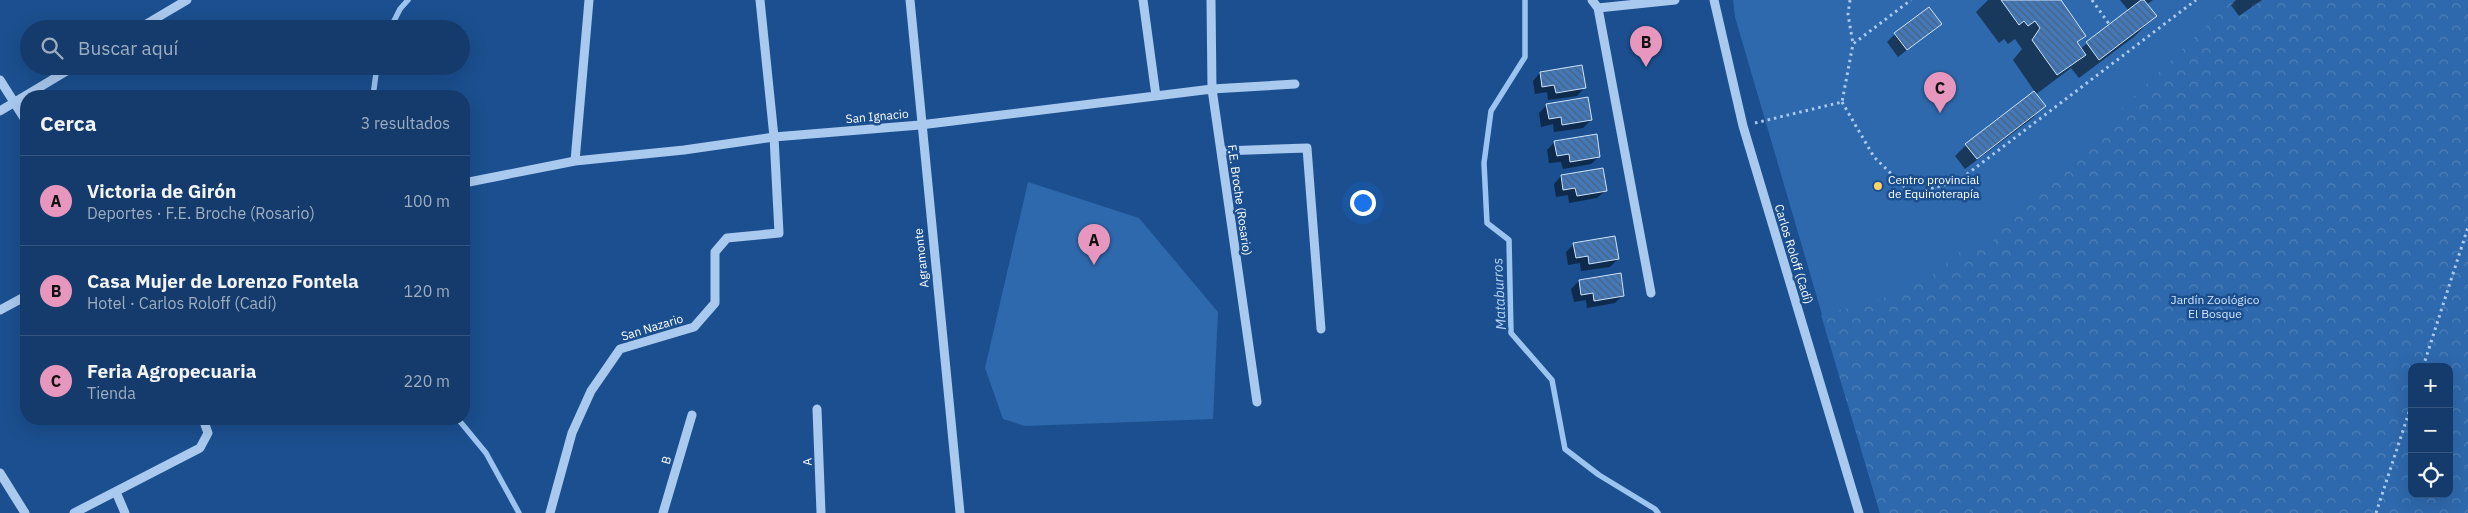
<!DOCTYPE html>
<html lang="es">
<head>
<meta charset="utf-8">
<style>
	:root { --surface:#143b6b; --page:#214673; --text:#f1f3f6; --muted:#9dadc1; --line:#33557e; --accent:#e797bd }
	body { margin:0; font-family:"IBM Plex Sans",sans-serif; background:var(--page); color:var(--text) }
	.controls { position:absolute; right:15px; bottom:15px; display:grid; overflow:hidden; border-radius:10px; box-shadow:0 5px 20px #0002 }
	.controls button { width:45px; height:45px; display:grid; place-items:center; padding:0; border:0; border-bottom:1px solid var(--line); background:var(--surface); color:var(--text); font:25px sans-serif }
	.you { position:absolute; left:1362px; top:202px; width:18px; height:18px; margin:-12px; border:4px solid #fff; border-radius:50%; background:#1a73e8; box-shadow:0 0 0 8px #1a73e833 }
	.badge { display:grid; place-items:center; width:32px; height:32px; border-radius:50%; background:var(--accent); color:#111; font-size:16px; font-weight:700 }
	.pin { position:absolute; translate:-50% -41px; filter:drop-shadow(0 1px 2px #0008) }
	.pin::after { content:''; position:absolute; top:26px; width:18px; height:15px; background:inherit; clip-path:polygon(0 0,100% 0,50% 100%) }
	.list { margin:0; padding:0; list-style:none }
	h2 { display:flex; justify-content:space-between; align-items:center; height:65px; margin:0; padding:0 20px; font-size:21px }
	h2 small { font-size:16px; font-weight:400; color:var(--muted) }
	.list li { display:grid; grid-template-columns:32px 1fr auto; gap:15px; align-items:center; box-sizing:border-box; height:90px; padding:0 20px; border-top:1px solid var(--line) }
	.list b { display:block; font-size:19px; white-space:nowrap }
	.list p { margin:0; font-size:16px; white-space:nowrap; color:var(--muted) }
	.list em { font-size:16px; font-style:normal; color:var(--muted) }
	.icon { flex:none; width:28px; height:28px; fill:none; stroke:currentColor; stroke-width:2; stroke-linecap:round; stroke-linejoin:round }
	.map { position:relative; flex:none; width:2468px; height:513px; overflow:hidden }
	.search { position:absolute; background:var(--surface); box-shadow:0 5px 20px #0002; left:20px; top:20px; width:450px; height:55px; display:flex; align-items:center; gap:12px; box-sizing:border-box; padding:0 18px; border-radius:28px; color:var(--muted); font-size:19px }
	.panel { position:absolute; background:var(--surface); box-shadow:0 5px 20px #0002; left:20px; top:90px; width:450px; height:335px; border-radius:20px }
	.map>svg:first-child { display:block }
</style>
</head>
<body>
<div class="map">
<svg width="2468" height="513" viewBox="0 0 2468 513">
	<defs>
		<pattern id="forest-crowns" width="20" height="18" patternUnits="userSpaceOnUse" patternTransform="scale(1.25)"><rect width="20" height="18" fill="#2e69ad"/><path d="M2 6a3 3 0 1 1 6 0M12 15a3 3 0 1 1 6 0" fill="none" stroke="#4d80b9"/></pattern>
		<pattern id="building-back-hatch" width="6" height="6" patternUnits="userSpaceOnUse" patternTransform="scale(1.25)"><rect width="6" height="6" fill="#4478b7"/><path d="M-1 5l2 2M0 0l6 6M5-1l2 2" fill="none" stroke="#486282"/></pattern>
	</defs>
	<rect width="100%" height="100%" fill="#1b4f8f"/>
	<path fill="#2e69ad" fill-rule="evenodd" d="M1733,0H2468V513H1880L1735,17ZM2412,367H2449V494H2412Z
		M1028,182L1139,218L1218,312L1213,419L1025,426L1003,419L985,368Z"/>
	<path fill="url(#forest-crowns)" fill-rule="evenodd" d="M2233,0H2468V513H1880L1821,315C1868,302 1925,293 1956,253L1988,247L2018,210ZM2412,367H2449V494H2412Z"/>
	<path fill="#0007" d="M1988,0H2059L2085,36L2076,44L2080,49L2129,11L2120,0H2153L2146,5L2155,16L2135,36L2079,78L2071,68L2035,95L2044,106L2033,118L1965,169L1955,156L1966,145L2035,92L2013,60L2022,49L2015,39L2008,44L2004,39L1999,43L1976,12Z
		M2236,0H2262L2239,16L2231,5Z
		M1940,24L1898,57L1887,42L1895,34Z
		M1540,73L1584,88L1577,96L1548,100L1547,92L1535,94L1533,81Z
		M1547,105L1591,120L1583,128L1554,132L1553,124L1541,127L1539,113Z
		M1555,142L1599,157L1591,164L1563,169L1561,162L1549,163L1547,150Z
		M1561,176L1605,191L1597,198L1569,203L1568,195L1556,197L1554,184Z
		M1574,244L1618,259L1610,267L1581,271L1580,263L1568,265L1566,252Z
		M1579,281L1623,295L1615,303L1587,308L1586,300L1574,302L1571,289Z"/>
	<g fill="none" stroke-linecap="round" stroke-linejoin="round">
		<path stroke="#9cc4f0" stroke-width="5.5" d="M1525,0V57L1491,111L1484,163L1487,223L1509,240L1511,333L1552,380L1565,449L1599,475L1655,509L1658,513
			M390,29L400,9L408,0
			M373,96L377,66
			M458,419L486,453L519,513"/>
	</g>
	<path fill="url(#building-back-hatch)" stroke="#cfe3fa" d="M2001,0H2061L2086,36L2077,42L2086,55L2057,75L2032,40L2040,28L2035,21L2028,26L2024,21L2019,25Z
		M2141,0H2144L2157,16L2099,60L2086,42Z
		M1929,7L1942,24L1907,50L1894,33Z
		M1582,65L1586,88L1556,93L1554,85L1542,87L1540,72Z
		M2034,91L2046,106L1977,159L1965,144Z
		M1588,97L1592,120L1562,125L1561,117L1549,119L1546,104Z
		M1597,134L1600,157L1570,162L1569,154L1557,156L1554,141Z
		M1603,168L1607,191L1577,196L1575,188L1563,190L1561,175Z
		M1615,236L1619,259L1589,264L1588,256L1576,258L1573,243Z
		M1621,273L1624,296L1594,301L1593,293L1581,295L1579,280Z"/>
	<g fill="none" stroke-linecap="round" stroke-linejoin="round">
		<path stroke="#a9c9ee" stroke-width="3" stroke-dasharray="2.5 4" stroke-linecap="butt" d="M1850,0L1848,14L1853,44
			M2092,0L2109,24
			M1842,102L1874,157L1912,194L1958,181L2196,0
			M1755,123L1842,102L1853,44L1911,0
			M2423,367L2468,227
			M2376,513L2412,403"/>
		<path stroke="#a9c9ee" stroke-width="9" d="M910,0L960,513
			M1143,0L1156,96
			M1211,0L1212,89L1257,402
			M1592,0L1598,8L1675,0
			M1714,0L1743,126L1859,513
			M1598,8L1651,293
			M138,29L187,0
			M0,80L26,121
			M0,111L75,66
			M1221,151L1307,148L1321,329
			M575,161L589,0
			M464,183L575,161L684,150L774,137L920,125L1212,89L1295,84
			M0,310L26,296
			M817,409L821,513
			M0,473L25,513
			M116,492L125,513
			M74,513L200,448L208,433L203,419
			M550,513L572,433L591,391L620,349L694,327L715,303V252L727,238L779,233L774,137L760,0
			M663,513L692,415"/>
	</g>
	<circle fill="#ffd166" stroke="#1b4f8f" stroke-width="2" cx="1878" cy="186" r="5"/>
	<g text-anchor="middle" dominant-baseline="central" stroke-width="5" stroke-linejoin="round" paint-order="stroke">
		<g font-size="12" fill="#fff" stroke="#1b4f8f">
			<text transform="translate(877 116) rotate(-5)">San Ignacio</text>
			<text transform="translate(1240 200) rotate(82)">F.E. Broche (Rosario)</text>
			<text transform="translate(1794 254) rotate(73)">Carlos Roloff (Cadí)</text>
			<text transform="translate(921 258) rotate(-96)">Agramonte</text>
			<text transform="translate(652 327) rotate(-17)">San Nazario</text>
			<text transform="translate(666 460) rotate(-74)">B</text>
			<text transform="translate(807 462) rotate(-93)">A</text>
		</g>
		<g font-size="12" fill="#fff" stroke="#1b4f8f" text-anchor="start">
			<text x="1888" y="179">Centro provincial<tspan x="1888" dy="14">de Equinoterapía</tspan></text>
		</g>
		<g font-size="12" fill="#cfe3fa" stroke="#1b4f8f">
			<text x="2215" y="299">Jardín Zoológico<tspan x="2215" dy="14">El Bosque</tspan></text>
		</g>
		<g font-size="14" font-style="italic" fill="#b5d3f5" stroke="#1b4f8f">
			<text transform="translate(1499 294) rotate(-93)">Mataburros</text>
		</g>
	</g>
</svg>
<div class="controls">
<button>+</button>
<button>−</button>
<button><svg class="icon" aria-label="locate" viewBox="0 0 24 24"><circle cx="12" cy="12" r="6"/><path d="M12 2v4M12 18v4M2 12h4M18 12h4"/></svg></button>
</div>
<div class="you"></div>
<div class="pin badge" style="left:1094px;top:265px">A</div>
<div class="pin badge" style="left:1646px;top:67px">B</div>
<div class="pin badge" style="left:1940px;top:113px">C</div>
<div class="search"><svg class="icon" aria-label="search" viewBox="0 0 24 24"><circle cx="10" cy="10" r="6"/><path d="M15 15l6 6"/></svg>Buscar aquí</div>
<section class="panel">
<h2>Cerca<small>3 resultados</small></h2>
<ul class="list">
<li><span class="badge">A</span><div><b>Victoria de Girón</b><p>Deportes · F.E. Broche (Rosario)</p></div><em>100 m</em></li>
<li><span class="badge">B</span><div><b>Casa Mujer de Lorenzo Fontela</b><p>Hotel · Carlos Roloff (Cadí)</p></div><em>120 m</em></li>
<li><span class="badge">C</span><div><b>Feria Agropecuaria</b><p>Tienda</p></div><em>220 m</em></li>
</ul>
</section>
</div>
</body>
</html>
